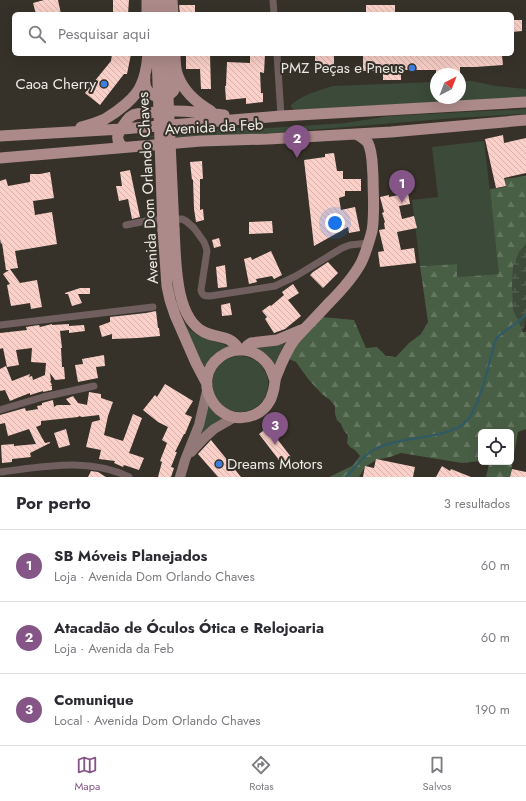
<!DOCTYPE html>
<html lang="pt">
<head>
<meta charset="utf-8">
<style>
	:root { --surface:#fff; --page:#f2f2f3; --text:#2b2b33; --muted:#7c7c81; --line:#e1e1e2; --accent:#865587 }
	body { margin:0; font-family:Jost,sans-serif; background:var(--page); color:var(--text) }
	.controls { position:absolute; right:12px; bottom:12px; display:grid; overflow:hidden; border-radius:6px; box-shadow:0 4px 16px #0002 }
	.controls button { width:36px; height:36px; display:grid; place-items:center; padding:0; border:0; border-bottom:1px solid var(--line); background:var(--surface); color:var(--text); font:20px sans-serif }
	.compass { position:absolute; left:430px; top:68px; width:36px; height:36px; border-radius:50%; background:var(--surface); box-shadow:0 4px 16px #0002; rotate:42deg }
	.you { position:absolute; left:335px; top:223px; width:14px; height:14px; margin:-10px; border:3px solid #fff; border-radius:50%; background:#1a73e8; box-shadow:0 0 0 6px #1a73e833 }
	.badge { display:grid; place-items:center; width:26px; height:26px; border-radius:50%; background:var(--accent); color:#fff; font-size:13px; font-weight:700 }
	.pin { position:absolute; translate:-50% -33px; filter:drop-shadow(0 1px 2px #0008) }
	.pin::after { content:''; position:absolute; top:21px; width:14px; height:12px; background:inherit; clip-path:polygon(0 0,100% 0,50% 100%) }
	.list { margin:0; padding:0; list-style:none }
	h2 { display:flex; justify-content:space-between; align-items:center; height:52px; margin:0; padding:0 16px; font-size:17px }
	h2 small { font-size:13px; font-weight:400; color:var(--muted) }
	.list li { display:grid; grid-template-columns:26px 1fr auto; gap:12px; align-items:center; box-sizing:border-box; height:72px; padding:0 16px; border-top:1px solid var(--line) }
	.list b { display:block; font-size:15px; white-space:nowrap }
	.list p { margin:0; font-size:13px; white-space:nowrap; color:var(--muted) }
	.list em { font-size:13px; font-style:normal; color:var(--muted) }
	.icon { flex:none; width:22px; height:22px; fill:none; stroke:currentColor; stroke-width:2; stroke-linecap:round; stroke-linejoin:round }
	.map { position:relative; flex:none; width:526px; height:477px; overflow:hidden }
	.search { position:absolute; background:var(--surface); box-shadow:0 4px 16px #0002; left:12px; right:12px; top:12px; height:44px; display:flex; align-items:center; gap:10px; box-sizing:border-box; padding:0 14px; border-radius:6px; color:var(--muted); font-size:15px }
	.sheet { height:268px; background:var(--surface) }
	nav { display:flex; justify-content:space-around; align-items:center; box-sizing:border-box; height:56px; border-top:1px solid var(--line); background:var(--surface); font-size:11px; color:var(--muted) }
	nav a { display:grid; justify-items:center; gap:2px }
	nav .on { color:var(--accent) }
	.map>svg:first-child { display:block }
</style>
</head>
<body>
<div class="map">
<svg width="526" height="477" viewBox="0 0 526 477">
	<defs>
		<pattern id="forest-firs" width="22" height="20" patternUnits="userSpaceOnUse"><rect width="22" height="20" fill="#495f45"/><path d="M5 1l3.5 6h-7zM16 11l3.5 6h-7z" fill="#647660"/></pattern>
		<pattern id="wetland-marsh" width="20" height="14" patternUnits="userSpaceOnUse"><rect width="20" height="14" fill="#3c4b39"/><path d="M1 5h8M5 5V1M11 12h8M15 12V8" fill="none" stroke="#586556"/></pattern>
		<pattern id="building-back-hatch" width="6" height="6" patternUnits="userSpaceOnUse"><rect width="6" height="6" fill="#fad0c8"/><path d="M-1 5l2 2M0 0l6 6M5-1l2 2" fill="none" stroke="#d6b4ae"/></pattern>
	</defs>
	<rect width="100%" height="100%" fill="#363229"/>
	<path fill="#3c4b39" d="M460,81H471L496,86L526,89V97L295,110L291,107V105C301,95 320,90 333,86L436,82V98H460Z
		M526,109V114H521L455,118L274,133L196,137H178L131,138L228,128H269L346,123L389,116L465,112L512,110Z
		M484,141L500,274L457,277V264L420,266L412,200L438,197L432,147Z
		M184,324L190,330L199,336L231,347C217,351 212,355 204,368Z
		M285,342L277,359L274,369L257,350L254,345Z
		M212 384a28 28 0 1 1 56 0a28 28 0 1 1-56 0Z
		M206,404L216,414L224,420L192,446Z"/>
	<path fill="url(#forest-firs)" d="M526,176V244L519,252L522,332H526V429L518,432L510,477H486L489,464L488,462H511V432H481V461L462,463L401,453L390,457L376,460L365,467L359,477H329L352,466L360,456L355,450L350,447L347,443L348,435L344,431L341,424L337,420L335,414V406L330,400L322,394L309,380L296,362L287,358L295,345L322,317L354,320L362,339L366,348L377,347L386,356L396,357L409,343L421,334L428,322L420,266L457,264V277L499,274L490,189L506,187L505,179Z"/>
	<path fill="url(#wetland-marsh)" d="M526,244V318L523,332L513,310L512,284L513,266L519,252Z"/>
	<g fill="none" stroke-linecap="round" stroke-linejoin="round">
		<path stroke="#315a63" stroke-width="2.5" d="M346,477C355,468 363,455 375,449C396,439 421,439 443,433C449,431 458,429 463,424C466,422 469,418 471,415C484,392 488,364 496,339C504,329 518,325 526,314"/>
	</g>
	<path fill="url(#building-back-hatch)" d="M44,0H58L61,14H36L33,3Z
		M113,0H129L128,14H113Z
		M179,5H195V14H180Z
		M366,5H395V14H366Z
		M512,20H522V31L512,32Z
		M112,54H131L127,74H124L100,105L85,93L111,61Z
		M186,54H210L211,89H201L200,69H186Z
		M250,54H265L264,73L260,72L261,93H263V102L246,104V98L226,100L225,86H226L227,62L250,63Z
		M315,54H334V69H315Z
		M363,54H480V56L502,55L503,65L475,67H460V74H436V70H401V80H383V71H363Z
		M503,135L504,143L526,138V173L504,178L506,186L496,188L485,139Z
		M334,153L337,171H343V179H361V191H345V196L339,198L341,210L355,207L360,231L349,233L348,227L314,246L304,160L325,157V154Z
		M202,161L203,179H200V210L203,209L204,220L196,222L194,209L193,179L192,180L190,162Z
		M130,170L140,217L132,219L128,199L119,201L116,186H122L120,172Z
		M50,172L54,198L33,201L35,215L52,212L57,244L15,251L18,268L10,269L20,283L37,280L42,307L31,309L30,303L11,306L7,285L10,284L3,274L9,270H6L2,243L1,244L0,239V181L6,179L8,186L30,182V174H40Z
		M408,193L410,204L399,206L402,219L414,216L417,228L397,232L401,250L414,248L416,263L380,267L378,252L384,251L379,230L385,229L384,223L385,222L382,213L384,212L380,197L389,195V197Z
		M272,221L273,233L249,234V222Z
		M219,238L221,246L214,248L212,240Z
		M271,251L282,275L274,279L272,276L256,279L257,282L249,284L244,259L251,257L252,260Z
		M328,262L338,273L323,288L310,275L313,272Z
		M225,265L227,287L218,288L216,267Z
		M293,284L299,293L288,300L301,316L285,329L274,333L265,319L267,317L262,311L270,305L271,306L284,295L282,292Z
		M80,288H90V294H78L82,303L72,306L68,294H65V293Z
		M230,303L232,315L222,316L221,305Z
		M156,311L158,328H159L160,336L138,338L112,339V334L102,337L99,326L110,322V317L146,313Z
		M52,324V325L69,324V326L84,325L85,331L69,333V330L60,331L62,348H61L62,367H64L65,379L55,380L50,373L51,381H50L52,385L50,386H52V390L43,392V391L30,395V393L17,398L10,401L5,390L0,391V369L6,366L12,381L30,374L29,377L32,376L33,380L45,375L46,363L31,362L32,348L16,350L19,365L7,367L3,348L0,349V333L27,330L26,327L39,325L40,327Z
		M104,355L105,366L96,367L98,378L78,382L75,365L83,364L82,359Z
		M165,384L193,401L185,414L192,417L185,434H184L175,452H177L171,467L174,468L171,477H158L162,462L160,461L167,443L162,440L168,427L158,422L143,410L155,395L157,397Z
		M89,392L101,394V398L113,402L108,416L104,435L123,441L133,414L142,418L129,453L144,458L139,470L124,465L123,467L114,463L115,461L99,459L101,450L86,447L92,422L100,420L99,415L82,417L79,416L78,417L41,421V425L36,427L45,443L50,442V443L30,453L31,457L12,459V462L2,463L1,445L14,444V446L36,444L29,429L8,436L5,423L0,424V415L25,408L26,411L38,409L37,406L42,405V403L53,400L54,407L57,405H71L66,399L73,396L78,403L87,405Z
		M268,427L291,457L282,464L259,434Z
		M66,429L70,445L59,448L54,433Z
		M211,440L241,477H218L198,454Z
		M376,459L415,467L413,477H363L365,466L374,468Z
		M442,466L450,471L451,469L471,477H436Z
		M512,469L526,472V477H510Z
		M91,471L98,472L106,477H88Z"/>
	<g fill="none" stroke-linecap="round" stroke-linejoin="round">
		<path stroke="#705f5e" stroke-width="7" d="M273,0L274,14
			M277,54L281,116
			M126,225L151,220L182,219L186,221L194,228L204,242L206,247L207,251L201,290C202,296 205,296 210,296L275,286L296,276L342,248L350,245L369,243
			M0,325L153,307
			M0,410L43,397L94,386
			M0,472C43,467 88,457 129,477"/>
		<path stroke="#927877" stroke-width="10" d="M191,452L204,438L214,429L235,417
			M180,477L185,460L199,425L207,391"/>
		<path stroke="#ac8a89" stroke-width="11" d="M147,0V14
			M164,0L165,14
			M172,0L173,14
			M156,14V0
			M175,54C175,61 175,69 178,76C184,92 197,103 211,111
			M145,77C142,99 169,103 175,88C177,84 177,79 177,75
			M81,127C89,125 97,123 105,119C117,112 136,98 141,85C146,75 147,65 148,54
			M0,136L122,129L281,116L526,102
			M123,147C119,144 117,140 118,135C121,129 126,118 133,115C137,113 143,113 148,113C174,109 198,112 224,115
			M0,158L201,141L268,139L391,132L526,120
			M174,229C176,258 174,317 204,332C218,339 229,334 239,349
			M163,230L167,286L170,300L175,315L196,363L207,384
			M244,350L248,345L251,343L277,340L301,330
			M275,381C273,374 271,367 266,362C254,348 234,346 220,357C189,380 217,430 254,415C264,411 271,402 273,392C275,387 274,382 276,377C281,364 286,351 295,339C306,327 317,316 328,304C340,292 353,278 361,263C366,253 369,242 372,231C375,213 373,195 373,176C372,166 373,153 368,143C365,139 360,136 356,134"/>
		<path stroke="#ac8a89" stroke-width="11" d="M157,54L163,230
			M166,54L174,229"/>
	</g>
	<g fill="#3f7fe0" stroke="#363229" stroke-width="1.5">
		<circle cx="412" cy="68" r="4"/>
		<circle cx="104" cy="84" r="4"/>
		<circle cx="219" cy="464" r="4"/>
	</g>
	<g text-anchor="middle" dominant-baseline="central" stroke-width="4" stroke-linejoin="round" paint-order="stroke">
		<g font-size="15" fill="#edebe5" stroke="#363229" text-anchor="end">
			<text x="404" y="68">PMZ Peças e Pneus</text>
			<text x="96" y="84">Caoa Cherry</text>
			<text x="227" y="464" text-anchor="start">Dreams Motors</text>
		</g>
		<g font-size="15" fill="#edebe5" stroke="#363229">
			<text transform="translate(214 127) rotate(-3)">Avenida da Feb</text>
			<text transform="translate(148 188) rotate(-93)">Avenida Dom Orlando Chaves</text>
		</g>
	</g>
</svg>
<div class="controls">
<button><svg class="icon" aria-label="locate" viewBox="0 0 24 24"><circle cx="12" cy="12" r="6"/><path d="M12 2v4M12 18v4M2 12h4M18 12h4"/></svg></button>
</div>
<svg class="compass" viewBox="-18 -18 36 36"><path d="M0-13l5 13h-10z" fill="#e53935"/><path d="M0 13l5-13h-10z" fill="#7c7c81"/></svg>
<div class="you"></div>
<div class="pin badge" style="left:402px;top:203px">1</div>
<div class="pin badge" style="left:297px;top:158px">2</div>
<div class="pin badge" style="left:275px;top:445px">3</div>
<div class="search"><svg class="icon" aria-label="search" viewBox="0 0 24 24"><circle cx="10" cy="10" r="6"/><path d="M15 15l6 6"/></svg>Pesquisar aqui</div>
</div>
<section class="sheet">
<h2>Por perto<small>3 resultados</small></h2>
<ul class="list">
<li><span class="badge">1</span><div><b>SB Móveis Planejados</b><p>Loja · Avenida Dom Orlando Chaves</p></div><em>60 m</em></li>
<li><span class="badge">2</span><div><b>Atacadão de Óculos Ótica e Relojoaria</b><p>Loja · Avenida da Feb</p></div><em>60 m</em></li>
<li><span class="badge">3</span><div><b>Comunique</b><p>Local · Avenida Dom Orlando Chaves</p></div><em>190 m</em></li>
</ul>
</section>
<nav>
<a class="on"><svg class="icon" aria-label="map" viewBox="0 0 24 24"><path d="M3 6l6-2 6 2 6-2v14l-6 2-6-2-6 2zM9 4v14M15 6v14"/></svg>Mapa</a>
<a><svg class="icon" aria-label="directions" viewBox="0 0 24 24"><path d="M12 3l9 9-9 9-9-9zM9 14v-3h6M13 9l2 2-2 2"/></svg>Rotas</a>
<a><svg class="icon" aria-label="saved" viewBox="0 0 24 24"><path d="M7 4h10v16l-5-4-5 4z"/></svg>Salvos</a>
</nav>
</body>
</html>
